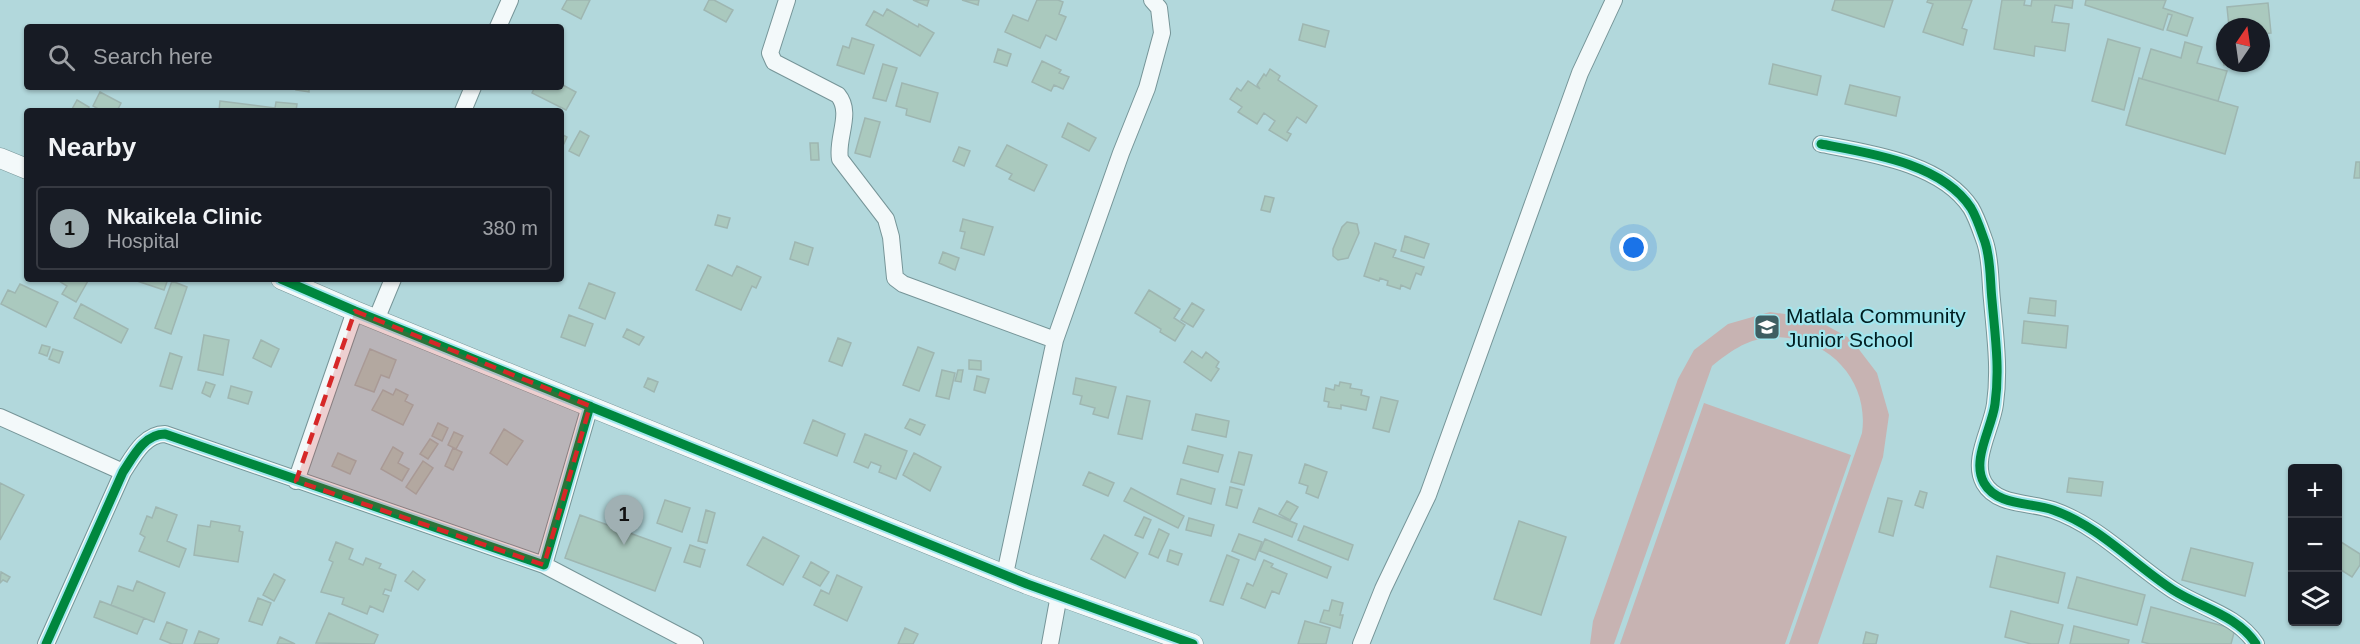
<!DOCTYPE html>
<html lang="en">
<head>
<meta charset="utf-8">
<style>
	:root { --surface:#171b24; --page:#242831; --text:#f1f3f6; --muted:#9ea1a6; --line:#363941; --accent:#a0b0b3 }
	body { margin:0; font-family:Helvetica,sans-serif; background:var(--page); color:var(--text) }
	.controls { position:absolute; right:18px; bottom:18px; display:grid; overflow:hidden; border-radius:6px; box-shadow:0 2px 4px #0004 }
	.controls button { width:54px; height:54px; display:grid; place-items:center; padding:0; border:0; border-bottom:2px solid var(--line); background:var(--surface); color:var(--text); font:30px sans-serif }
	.compass { position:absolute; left:2216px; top:18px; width:54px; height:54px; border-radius:50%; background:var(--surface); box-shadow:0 2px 4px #0004; rotate:13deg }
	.you { position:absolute; left:1634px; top:248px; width:21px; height:21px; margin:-15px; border:4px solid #fff; border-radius:50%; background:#1a73e8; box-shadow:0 0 0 9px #1a73e833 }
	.badge { display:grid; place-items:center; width:39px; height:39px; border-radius:50%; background:var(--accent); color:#111; font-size:20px; font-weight:700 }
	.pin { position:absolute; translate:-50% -50px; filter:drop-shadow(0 2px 3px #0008) }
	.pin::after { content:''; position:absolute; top:32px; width:21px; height:18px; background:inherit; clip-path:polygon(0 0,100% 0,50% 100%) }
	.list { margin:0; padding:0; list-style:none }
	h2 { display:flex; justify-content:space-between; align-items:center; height:78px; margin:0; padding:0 24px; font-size:26px }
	h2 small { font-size:20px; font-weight:400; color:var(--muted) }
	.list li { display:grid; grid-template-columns:39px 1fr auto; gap:18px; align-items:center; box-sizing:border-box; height:84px; margin:0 12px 12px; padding:0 12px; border:2px solid var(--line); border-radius:6px }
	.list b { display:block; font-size:22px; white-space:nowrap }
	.list p { margin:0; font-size:20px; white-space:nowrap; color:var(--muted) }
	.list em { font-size:20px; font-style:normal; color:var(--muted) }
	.icon { flex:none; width:33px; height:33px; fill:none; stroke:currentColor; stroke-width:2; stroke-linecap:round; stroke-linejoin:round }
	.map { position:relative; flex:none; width:2360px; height:644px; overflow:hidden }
	.search { position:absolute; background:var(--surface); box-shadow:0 2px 4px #0004; left:24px; top:24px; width:540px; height:66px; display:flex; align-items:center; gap:15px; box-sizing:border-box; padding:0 21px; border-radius:6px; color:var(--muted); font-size:22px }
	.panel { position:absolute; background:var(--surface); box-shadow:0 2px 4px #0004; left:24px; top:108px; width:540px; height:174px; border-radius:6px }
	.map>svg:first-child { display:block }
</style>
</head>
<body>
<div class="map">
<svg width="2360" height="644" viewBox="0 0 2360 644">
	<rect width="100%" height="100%" fill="#b2d8dc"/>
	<path fill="#c7b3b2" d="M1770,312L1813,318L1851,339L1877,373L1889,415L1883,457L1818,644H1789L1862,433C1869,385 1835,344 1788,338C1782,338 1775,336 1769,337C1744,341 1731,351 1712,366L1614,644H1590L1593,621L1678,379L1694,350L1728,324Z
		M1704,403L1851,455L1785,644H1620Z"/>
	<path fill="#aac9be" stroke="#9eb6b1" stroke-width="1.5" d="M567,0H590L581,19L562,9Z
		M709,0H714L733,10L726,22L704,10Z
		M913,0H929L927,6Z
		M962,0H979L978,5Z
		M1037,0H1058L1063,2L1059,14L1066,17L1056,40L1046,35L1040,48L1005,32L1013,15L1028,21Z
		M1835,0H1893L1884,27L1832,10Z
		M1928,0H1972L1962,28L1967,30L1963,45L1923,32L1933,4L1927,2Z
		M2002,0H2025L2024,5L2031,6L2032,0H2073L2072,8L2055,5L2052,22L2069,24L2065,51L2035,46L2034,56L1994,49Z
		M2086,0H2166L2163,8L2193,18L2187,36L2167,30L2172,15L2168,14L2163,30L2085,5Z
		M2268,3L2271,33L2261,34V27H2229L2227,7Z
		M887,9L918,27L919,24L934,33L920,56L866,25L874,11L883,16Z
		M1303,24L1329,31L1325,47L1299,40Z
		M852,38L874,45L864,74L837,65L843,46L849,48Z
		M2108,39L2140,48L2124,110L2092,101Z
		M2185,42L2202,47L2197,63L2227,71L2218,101L2142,79L2151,49L2181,58Z
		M2225,44V63H2246L2224,65L2222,45Z
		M998,49L1011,54L1007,66L994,62Z
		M1042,61L1061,70L1059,73L1069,77L1063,89L1054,85L1051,91L1032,82Z
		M883,64L897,68L886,101L873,98Z
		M1773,64L1821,76L1817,95L1769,84Z
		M1270,69L1280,76L1278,80L1317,106L1306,123L1297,117L1287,132L1291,134L1287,141L1269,130L1275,121L1264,113L1257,124L1238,112L1242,107L1230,99L1237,88L1241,91L1248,81L1260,89L1257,85L1264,74L1266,76Z
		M2139,78L2238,107L2225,154L2126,125Z
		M902,83L938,93L930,122L906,115L907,109L896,106Z
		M561,84L576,92L566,110L532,93L535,87H561Z
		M1850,85L1900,97L1896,116L1845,104Z
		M297,87H309V92L296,90Z
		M100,92L121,103L117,111H102L93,106Z
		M77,100L89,107L87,111H71Z
		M220,101L275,108L276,102L297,104L296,111H219Z
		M865,118L880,122L870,157L855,153Z
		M1068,123L1096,138L1089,151L1062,137Z
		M580,131L589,136L579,156L569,151Z
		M561,134L567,137L561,150Z
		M810,143H818L819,160H811Z
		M1007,145L1047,165L1034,191L1009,179L1012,174L996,166Z
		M959,147L970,151L964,166L953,161Z
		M2356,162H2360V178H2354Z
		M1265,196L1274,198L1270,212L1261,210Z
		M718,215L730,218L727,228L715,225Z
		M963,219L993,227L984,255L961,248L965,232L960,231Z
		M1347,222L1357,224L1359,233L1348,258L1338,260L1333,256V249L1342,227Z
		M1405,236L1429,244L1424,258L1401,251Z
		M795,242L813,248L808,265L790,259Z
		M1375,243L1396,250L1393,257L1424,267L1421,275L1416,273L1410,289L1401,285L1400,289L1387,285L1388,281L1380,278L1379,281L1364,276Z
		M943,252L959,258L955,270L939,263Z
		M708,265L732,276L737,266L761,277L756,288L752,286L741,310L696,290Z
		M60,279H89L76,302L62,294L67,286L59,281Z
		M131,279H168L164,290Z
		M172,281L187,287L171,334L155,328Z
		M589,283L615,293L605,319L579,308Z
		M20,284L58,302L46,327L1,304L8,290L15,293Z
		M1149,290L1180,309L1174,318L1185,325L1175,341L1160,332L1161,329L1135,313Z
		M2030,298L2056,301L2055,316L2028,313Z
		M1192,303L1204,310L1193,327L1181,320Z
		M81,304L128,329L121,343L74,318Z
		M569,315L593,324L585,346L561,337Z
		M2024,321L2068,326L2066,348L2022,343Z
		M627,329L644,337L639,345L623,337Z
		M204,335L229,340L223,375L198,370Z
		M838,338L851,343L842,366L829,361Z
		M261,340L279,349L271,367L253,358Z
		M42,345L50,347L47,356L39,353Z
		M918,347L934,353L919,391L903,385Z
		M53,349L63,352L59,363L49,359Z
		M370,349L396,360L389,378L381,375L374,392L355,385Z
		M1192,351L1202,358L1206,352L1219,362L1216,367L1219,369L1211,381L1184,362Z
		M170,353L182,357L172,389L160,386Z
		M969,360L981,361V370L969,369Z
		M942,370L955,373L949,399L936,396Z
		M958,370H963L961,382L955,381Z
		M977,376L989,379L985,393L974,390Z
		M648,378L658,382L654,392L644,387Z
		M1076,378L1116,387L1108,418L1093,414L1095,408L1080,404L1082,396L1073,394Z
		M206,382L215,385L210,397L202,393Z
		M1340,382L1351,384L1350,388L1362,390L1361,395L1369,397L1366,410L1341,405V409L1328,407L1329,402L1324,401L1326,388L1334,390L1335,385L1339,386Z
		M231,386L252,392L248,404L228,398Z
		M396,389L408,395L405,401L413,405L403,425L372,410L383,390L393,395Z
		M1127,396L1150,401L1142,439L1118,434Z
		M1381,397L1398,401L1389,432L1373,428Z
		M1196,414L1229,421L1226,437L1192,430Z
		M910,419L925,425L920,435L905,428Z
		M813,420L845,434L837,456L804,443Z
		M438,423L448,428L442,441L432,436Z
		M504,429L523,441L507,465L490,453Z
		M454,432L463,436L456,449L448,445Z
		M865,434L907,451L896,479L879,472L881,466L871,462L868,468L854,462Z
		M430,439L438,444L428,459L420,454Z
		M1188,446L1223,455L1218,472L1183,463Z
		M393,447L403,453L398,463L409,469L402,481L381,469Z
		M453,448L462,452L453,470L445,466Z
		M1239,452L1252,455L1244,485L1231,482Z
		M338,453L356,461L350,474L332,466Z
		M914,453L941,467L930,491L903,475Z
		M423,461L433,468L416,494L406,487Z
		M1305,464L1327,472L1318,498L1306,493L1308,486L1299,483Z
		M1089,472L1114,483L1108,496L1083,485Z
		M2069,478L2103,482L2101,496L2067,492Z
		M1181,479L1215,489L1211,504L1177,494Z
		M0,483L24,495L0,540Z
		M1230,487L1242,490L1237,508L1226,505Z
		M1131,488L1184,516L1178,528L1124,501Z
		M1920,491L1927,493L1923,508L1915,505Z
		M1888,498L1902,501L1893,536L1879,532Z
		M665,500L690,508L682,532L657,523Z
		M1287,501L1298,507L1290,520L1279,514Z
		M156,507L177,515L167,541L186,549L179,567L139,551L145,537L140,534L147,516L152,518Z
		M1259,508L1297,524L1292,537L1253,522Z
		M706,510L715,513L707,543L698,541Z
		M580,515L671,548L655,591L565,558Z
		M1144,517L1151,520L1143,538L1135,535Z
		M1189,518L1214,525L1211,536L1186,530Z
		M211,521L240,526L239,531L243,532L238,562L194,555L198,525L210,527Z
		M1519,521L1566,537L1541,615L1494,599Z
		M1304,526L1353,545L1348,560L1298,540Z
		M1159,529L1169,534L1158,558L1149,554Z
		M1239,534L1262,542L1255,560L1232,551Z
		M1104,535L1138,553L1125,578L1091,559Z
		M763,537L799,556L783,585L747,565Z
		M1265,539L1331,567L1327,578L1260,551Z
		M336,542L353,549L349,559L363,565L366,558L381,564L379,568L396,575L391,591L385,589L383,594L389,596L383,612L370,606L367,614L342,604L344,598L321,592L333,562L329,560Z
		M2341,542L2360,554V565L2352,577L2338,568V548Z
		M690,545L705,550L700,567L684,562Z
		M2191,548L2253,563L2245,596L2182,580Z
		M1170,550L1182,554L1178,565L1167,561Z
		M1227,555L1239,560L1223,605L1210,601Z
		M1997,556L2065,573L2058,603L1990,587Z
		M1264,560L1273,564L1271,567L1287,574L1279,594L1272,591L1265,608L1241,598L1247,583L1253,586Z
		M811,562L829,572L820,586L803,577Z
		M413,571L425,580L418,590L405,581Z
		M1,572L10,577L7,582L3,580L0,583Z
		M274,574L285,580L274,601L263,595Z
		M837,575L862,587L847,621L814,605L821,590L829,594Z
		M2077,577L2145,595L2137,625L2068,608Z
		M137,581L165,593L154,622L111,605L118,586L133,591Z
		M258,598L271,603L262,625L249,621Z
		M1332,600L1343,603L1340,615H1343L1340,628L1320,622L1324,610L1329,611Z
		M100,601L144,618L137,634L94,617Z
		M2151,607L2235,629L2231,644H2150L2142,642Z
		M2011,611L2063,625L2058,644H2031L2005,637Z
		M329,613L378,635L374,644L316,643Z
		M1305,621L1330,628L1326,644H1298Z
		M167,622L187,630L182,644H172L160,639Z
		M2074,626L2129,640L2128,644H2070Z
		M905,628L918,634L913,644H898Z
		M199,631L219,639L217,644H194Z
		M1866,632L1878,635L1876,644H1863Z
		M280,637L295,644H277Z"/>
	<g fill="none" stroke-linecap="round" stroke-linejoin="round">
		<defs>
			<path id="minor" d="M787,0L770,53L774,62L838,95C853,113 836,138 840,159L886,219L891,237L895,278L903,284L1055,340
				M498,27L510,0
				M463,111L473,87
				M1821,144C1869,153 1942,163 1971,208C1977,218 1981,231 1985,242C1991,260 1990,282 1992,300C1995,335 2000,369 1995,404C1992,428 1971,460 1984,483C1997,506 2030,502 2053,510C2099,526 2133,564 2173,590C2201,608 2237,615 2256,644
				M376,320L393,279
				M0,417L123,472
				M296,481L355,311
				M544,565L695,644
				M1005,574L1055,340L1121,153L1147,88L1162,33L1159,8L1152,0
				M46,644L123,472C133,457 144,434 165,434L544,565L590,406
				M1050,644L1059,595
				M1361,644L1383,589L1428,495L1580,73L1614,0"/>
			<path id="tertiary" d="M0,158L27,169
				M281,279L355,311L1027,584L1193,644"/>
		</defs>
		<use href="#minor" stroke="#769598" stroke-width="18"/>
		<use href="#tertiary" stroke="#769598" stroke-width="21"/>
		<use href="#minor" stroke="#f3f9fa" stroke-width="16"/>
		<use href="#tertiary" stroke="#f3f9fa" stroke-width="20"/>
		<defs>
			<path id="cycleway" d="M1821,144C1869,153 1942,163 1971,208C1977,218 1981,231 1985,242C1991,260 1990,282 1992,300C1995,335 2000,369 1995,404C1992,428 1971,460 1984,483C1997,506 2030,502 2053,510C2099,526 2133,564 2173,590C2201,608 2237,615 2256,644
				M281,279L355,311L1027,584L1193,644
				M46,644L123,472C133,457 144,434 165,434L544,565L590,406"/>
		</defs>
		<use href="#cycleway" stroke="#a0e6ee" stroke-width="13"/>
		<use href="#cycleway" stroke="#00873e" stroke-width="9"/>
	</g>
	<path fill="#d62828" fill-opacity="0.2" stroke="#d62828" stroke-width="4.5" stroke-dasharray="12 8" stroke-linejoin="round" d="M355,311L590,406L544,565L296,481Z"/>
	<defs>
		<symbol id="school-square" viewBox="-11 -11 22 22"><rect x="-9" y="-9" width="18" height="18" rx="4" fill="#3e5e62" stroke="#a0e6ee"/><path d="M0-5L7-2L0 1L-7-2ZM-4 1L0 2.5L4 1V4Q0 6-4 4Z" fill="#fff"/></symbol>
	</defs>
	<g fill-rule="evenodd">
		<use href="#school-square" x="1752" y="312" width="30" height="30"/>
	</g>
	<g text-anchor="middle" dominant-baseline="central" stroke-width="4.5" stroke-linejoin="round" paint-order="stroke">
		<g font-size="21" fill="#001d20" stroke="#a0e6ee" text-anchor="start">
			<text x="1786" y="315">Matlala Community<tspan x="1786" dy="24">Junior School</tspan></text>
		</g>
	</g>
</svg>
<div class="controls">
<button>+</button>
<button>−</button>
<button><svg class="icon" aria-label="layers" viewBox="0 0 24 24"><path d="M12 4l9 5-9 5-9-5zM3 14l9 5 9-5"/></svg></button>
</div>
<svg class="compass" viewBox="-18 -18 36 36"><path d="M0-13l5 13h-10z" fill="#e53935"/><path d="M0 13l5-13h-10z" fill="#9ea1a6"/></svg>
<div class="you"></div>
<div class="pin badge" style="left:624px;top:545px">1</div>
<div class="search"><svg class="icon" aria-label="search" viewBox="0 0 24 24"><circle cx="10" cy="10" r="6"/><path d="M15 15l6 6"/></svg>Search here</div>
<section class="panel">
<h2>Nearby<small></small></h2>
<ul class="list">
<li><span class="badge">1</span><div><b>Nkaikela Clinic</b><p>Hospital</p></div><em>380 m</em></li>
</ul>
</section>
</div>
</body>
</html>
